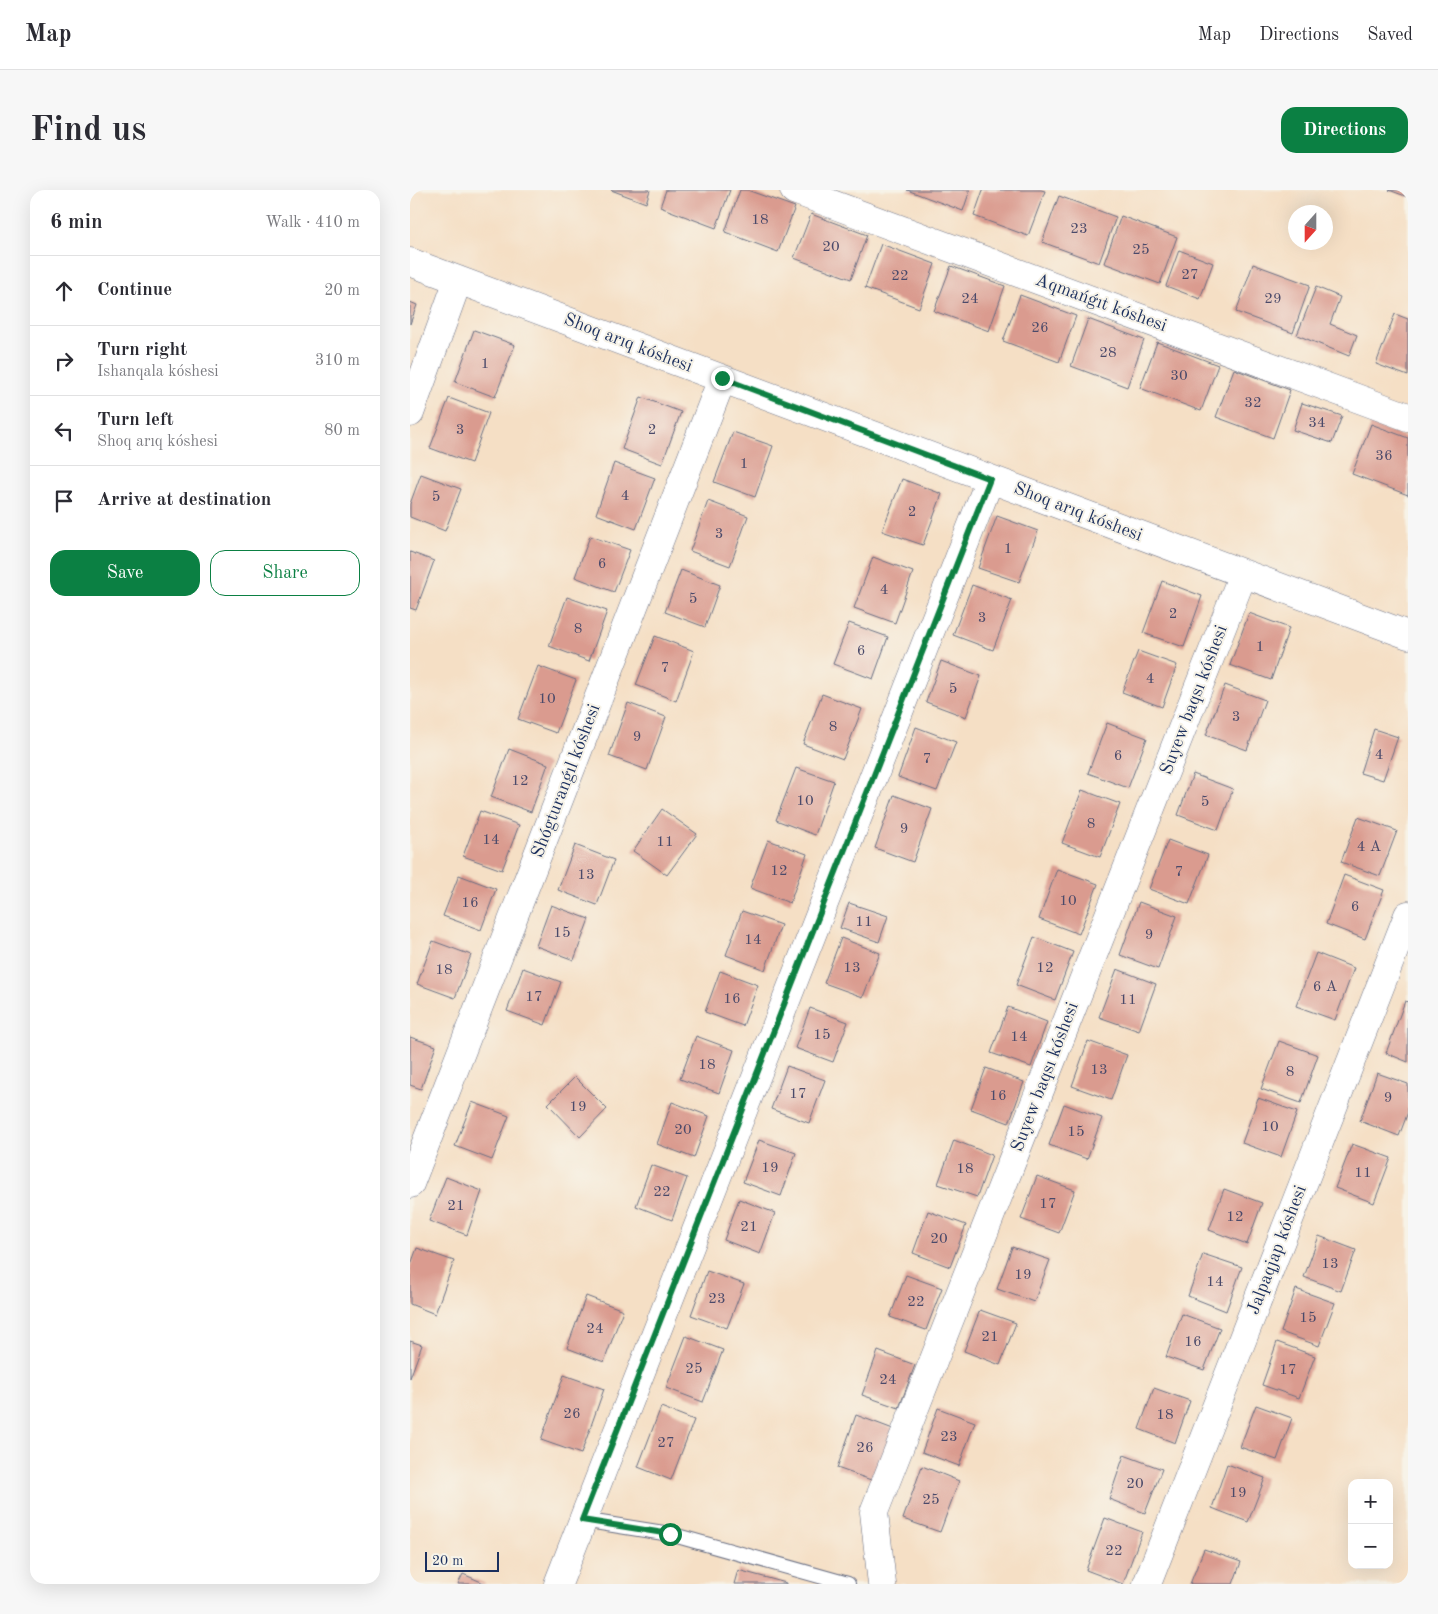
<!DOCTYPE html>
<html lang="en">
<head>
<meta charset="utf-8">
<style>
	:root { --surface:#fff; --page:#f7f7f7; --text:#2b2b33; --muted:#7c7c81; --line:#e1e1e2; --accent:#0b8043 }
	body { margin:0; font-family:"Old Standard TT",serif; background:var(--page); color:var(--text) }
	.controls { position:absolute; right:15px; bottom:15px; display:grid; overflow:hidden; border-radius:10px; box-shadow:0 5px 20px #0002 }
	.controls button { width:45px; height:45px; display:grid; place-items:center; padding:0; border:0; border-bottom:1px solid var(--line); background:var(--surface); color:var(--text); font:25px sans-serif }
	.compass { position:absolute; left:878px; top:15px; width:45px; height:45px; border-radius:50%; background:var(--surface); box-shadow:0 5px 20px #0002; rotate:201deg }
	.scale { position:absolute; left:15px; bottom:12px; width:74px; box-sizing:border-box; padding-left:5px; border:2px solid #1b2f5e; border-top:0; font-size:14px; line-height:18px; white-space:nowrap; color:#1b2f5e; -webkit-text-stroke:4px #f7f3e8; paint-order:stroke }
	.stop { position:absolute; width:15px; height:15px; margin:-11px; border:4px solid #0b8043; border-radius:50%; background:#fff }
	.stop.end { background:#0b8043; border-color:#fff; box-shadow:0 1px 5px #0008 }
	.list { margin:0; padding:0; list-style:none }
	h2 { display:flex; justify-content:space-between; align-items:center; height:65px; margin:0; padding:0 20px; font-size:21px }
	h2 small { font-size:16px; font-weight:400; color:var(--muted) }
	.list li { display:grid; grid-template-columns:32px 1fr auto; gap:15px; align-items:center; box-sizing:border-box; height:70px; padding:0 20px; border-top:1px solid var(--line) }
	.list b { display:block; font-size:19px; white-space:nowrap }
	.list p { margin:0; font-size:16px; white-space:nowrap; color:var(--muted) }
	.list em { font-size:16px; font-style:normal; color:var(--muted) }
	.actions { display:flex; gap:10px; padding:15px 20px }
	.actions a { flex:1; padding:11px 0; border:1px solid var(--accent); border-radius:15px; text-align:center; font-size:18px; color:var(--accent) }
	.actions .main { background:var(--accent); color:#fff }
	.icon { flex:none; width:28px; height:28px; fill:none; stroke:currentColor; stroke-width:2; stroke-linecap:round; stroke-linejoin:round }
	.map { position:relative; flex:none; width:998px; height:1394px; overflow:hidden; border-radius:15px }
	header { display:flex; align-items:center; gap:30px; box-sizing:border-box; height:70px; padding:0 25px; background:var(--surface); border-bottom:1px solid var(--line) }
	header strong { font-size:24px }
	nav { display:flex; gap:28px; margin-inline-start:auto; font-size:18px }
	.intro { display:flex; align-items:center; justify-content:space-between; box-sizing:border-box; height:120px; padding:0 30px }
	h1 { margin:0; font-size:35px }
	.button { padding:12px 22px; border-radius:15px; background:var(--accent); color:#fff; font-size:18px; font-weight:700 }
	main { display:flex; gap:30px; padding:0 30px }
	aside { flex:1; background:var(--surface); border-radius:15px; box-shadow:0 5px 20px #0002 }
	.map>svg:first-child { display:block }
</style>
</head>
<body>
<header>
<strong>Map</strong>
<nav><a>Map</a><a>Directions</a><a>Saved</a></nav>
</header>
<div class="intro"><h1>Find us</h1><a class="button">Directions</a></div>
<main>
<aside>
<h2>6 min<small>Walk · 410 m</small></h2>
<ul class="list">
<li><svg class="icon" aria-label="ahead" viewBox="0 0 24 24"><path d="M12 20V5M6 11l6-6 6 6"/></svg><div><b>Continue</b></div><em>20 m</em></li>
<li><svg class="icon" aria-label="right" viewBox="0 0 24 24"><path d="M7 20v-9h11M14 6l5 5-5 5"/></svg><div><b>Turn right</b><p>Ishanqala kóshesi</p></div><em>310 m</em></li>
<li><svg class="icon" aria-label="left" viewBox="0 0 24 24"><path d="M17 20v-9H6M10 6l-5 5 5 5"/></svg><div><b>Turn left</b><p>Shoq arıq kóshesi</p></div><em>80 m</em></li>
<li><svg class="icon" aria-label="arrive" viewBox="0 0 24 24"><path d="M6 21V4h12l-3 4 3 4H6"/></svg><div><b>Arrive at destination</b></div></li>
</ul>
<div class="actions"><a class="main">Save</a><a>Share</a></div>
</aside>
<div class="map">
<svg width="998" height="1394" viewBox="0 0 998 1394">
	<rect width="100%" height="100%" fill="#f7f3e8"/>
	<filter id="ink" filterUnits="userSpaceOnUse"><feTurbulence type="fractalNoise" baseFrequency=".02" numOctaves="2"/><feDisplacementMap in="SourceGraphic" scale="10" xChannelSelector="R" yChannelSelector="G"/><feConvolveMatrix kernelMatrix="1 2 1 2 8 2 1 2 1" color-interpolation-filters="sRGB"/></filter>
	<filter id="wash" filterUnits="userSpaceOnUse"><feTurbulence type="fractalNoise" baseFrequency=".0096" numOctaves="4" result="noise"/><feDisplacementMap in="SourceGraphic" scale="20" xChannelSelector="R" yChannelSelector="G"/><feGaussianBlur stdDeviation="1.12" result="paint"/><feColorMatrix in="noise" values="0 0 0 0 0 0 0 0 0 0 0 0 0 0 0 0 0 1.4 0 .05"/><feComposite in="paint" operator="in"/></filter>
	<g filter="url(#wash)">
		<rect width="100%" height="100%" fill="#f5dfc5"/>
		<g id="blocks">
			<path fill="#da9b8f" d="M201,0H240L236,13Z
				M256,0H320L306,38L250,17Z
				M330,0H337L385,17L368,62L315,42Z
				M497,0H560L553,21Z
				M573,0H631L635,1L618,46L564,26Z
				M979,0H998V7Z
				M649,6L706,27L689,73L632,52Z
				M401,24L457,45L441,89L384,68Z
				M711,26L767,47L750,94L694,73Z
				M471,54L525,74L509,118L455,98Z
				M769,60L803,73L790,109L756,96Z
				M843,74L900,95L883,143L826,122Z
				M541,76L595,96L579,141L524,121Z
				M906,97L930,107L920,134L947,145L939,166L887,145Z
				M610,105L666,126L649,172L593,151Z
				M0,112L7,115L0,134Z
				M985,124L998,129V186L966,174Z
				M678,129L734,150L717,197L661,176Z
				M64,140L105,155L85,207L45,192Z
				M747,152L808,175L791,221L730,198Z
				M824,179L880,200L863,248L806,227Z
				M231,207L271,222L252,274L212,259Z
				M39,208L79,223L61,273L20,258Z
				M892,213L932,226L922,253L883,240Z
				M961,234L998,248V305L942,284Z
				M323,242L363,256L345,307L304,292Z
				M204,273L245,288L226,339L186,324Z
				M11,284L51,299L35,341L0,327V314Z
				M492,289L532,304L513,355L472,341Z
				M298,311L338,326L320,376L280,361Z
				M587,326L628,341L609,392L568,378Z
				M180,346L220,360L204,402L165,387Z
				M0,362L24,371L6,420L0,418Z
				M463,367L503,382L485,433L444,418Z
				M271,380L310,395L295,437L255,422Z
				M752,391L792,406L774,457L733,443Z
				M562,395L602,410L583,460L543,445Z
				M157,407L197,421L179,471L139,456Z
				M839,423L879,438L861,490L820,475Z
				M439,433L478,447L463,489L423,474Z
				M245,446L284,461L266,511L226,495Z
				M728,461L767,475L752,517L712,502Z
				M531,471L571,486L556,527L516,512Z
				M128,476L166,490L146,543L108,529Z
				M815,495L855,510L837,560L796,545Z
				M412,504L452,519L433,569L393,554Z
				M218,513L256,527L237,580L199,566Z
				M697,533L737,548L718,598L678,583Z
				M506,537L546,552L527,601L488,587Z
				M964,539L988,547L973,590L950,583Z
				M99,559L138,574L121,622L81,607Z
				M386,578L424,591L405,645L366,630Z
				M783,584L823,599L808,640L768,625Z
				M672,600L710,614L690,667L652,653Z
				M484,605L522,619L503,672L465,658Z
				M252,619L287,644L257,685L223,661Z
				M70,621L109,635L92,680L53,666Z
				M948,627L987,641L970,686L931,672Z
				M358,650L397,664L380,713L340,698Z
				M758,650L798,665L779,714L739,699Z
				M165,655L204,670L187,715L148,700Z
				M647,679L688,694L669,744L629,729Z
				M49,685L86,699L71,740L33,726Z
				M934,685L974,700L955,749L916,734Z
				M729,712L767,726L748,779L710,765Z
				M439,713L478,726L469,752L430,738Z
				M141,715L179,729L164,770L126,756Z
				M332,721L371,735L355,780L316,765Z
				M624,747L663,762L645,810L606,795Z
				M431,748L470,763L453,807L414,793Z
				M23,751L61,765L45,808L7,794Z
				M906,763L944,778L925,830L886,816Z
				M113,778L151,792L135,835L97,821Z
				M707,779L746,794L729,841L689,827Z
				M310,781L348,795L333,836L295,822Z
				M995,811L998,812V872L976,863Z
				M598,817L637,832L621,877L581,863Z
				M400,818L438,832L423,872L385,858Z
				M286,846L324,860L309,903L270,889Z
				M0,847L26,856L11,899L0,895Z
				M678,851L717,865L701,910L662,896Z
				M869,851L908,865L891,913L851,899Z
				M377,876L415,890L399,933L361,919Z
				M576,878L614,892L599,933L561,919Z
				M967,883L998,894V922L989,946L950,931Z
				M165,887L197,919L170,947L138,914Z
				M848,908L887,922L871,967L832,953Z
				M62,912L99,926L82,970L45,956Z
				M262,912L299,926L284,968L247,954Z
				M654,914L692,928L677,969L639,955Z
				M349,950L386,963L371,1006L333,992Z
				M544,950L582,965L567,1007L528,994Z
				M942,954L981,968L964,1013L925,998Z
				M241,975L277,988L262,1030L226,1016Z
				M627,986L665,1000L649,1043L611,1029Z
				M36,987L72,1001L57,1045L19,1031Z
				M814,999L852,1013L837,1054L799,1040Z
				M329,1009L365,1023L350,1064L314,1050Z
				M518,1021L556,1035L540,1077L503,1063Z
				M909,1046L946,1060L931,1101L894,1087Z
				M602,1057L640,1070L624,1112L587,1099Z
				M7,1058L44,1071L25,1124L0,1114V1077Z
				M793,1064L832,1077L816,1121L778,1106Z
				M297,1081L334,1094L317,1138L281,1125Z
				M496,1085L532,1098L516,1140L480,1127Z
				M886,1099L925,1113L909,1156L871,1142Z
				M176,1106L213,1120L194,1172L157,1158Z
				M570,1120L606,1133L590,1175L554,1161Z
				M772,1124L810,1138L794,1180L756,1167Z
				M276,1146L313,1160L293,1212L256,1198Z
				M0,1151L12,1155L0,1188Z
				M867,1152L905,1166L889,1208L852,1195Z
				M468,1161L505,1175L489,1218L452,1205Z
				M154,1185L194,1199L171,1264L131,1250Z
				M744,1198L780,1211L765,1253L729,1239Z
				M846,1215L882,1228L867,1270L830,1257Z
				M251,1217L284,1230L261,1290L228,1277Z
				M528,1218L565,1232L549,1276L512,1262Z
				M446,1225L483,1239L464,1291L427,1278Z
				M714,1265L752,1279L735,1323L699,1309Z
				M817,1274L855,1288L838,1332L802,1318Z
				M512,1276L549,1291L530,1342L493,1329Z
				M695,1328L732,1342L713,1394L676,1380Z
				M794,1359L831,1372L823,1394H780Z
				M328,1380L376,1393V1394H324Z
				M53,1384L76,1394H48Z"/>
		</g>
	</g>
	<g filter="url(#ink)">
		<use href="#blocks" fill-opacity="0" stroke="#676d82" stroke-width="1"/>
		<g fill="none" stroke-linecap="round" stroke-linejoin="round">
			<defs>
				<path id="lane" d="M172,1330L260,1344L438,1394"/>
				<path id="street" d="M384,0L998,227
					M0,72L998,445
					M0,223L48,90
					M0,994L312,189
					M148,1394L580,289
					M472,1394L464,1322L833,384
					M737,1394L998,725"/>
			</defs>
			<use href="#lane" stroke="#676d82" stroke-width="16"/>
			<use href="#street" stroke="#676d82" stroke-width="29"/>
			<use href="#lane" stroke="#fff" stroke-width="14"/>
			<use href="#street" stroke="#fff" stroke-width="28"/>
		</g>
	</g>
	<g fill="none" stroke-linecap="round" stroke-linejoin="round" filter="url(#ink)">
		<path stroke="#0b8043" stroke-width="6" d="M260,1344L172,1330L580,289L312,188"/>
	</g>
	<g text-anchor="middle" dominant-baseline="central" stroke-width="4" stroke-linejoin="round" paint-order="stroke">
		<g font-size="15" fill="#4b4a6a">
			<text x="350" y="30">18</text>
			<text x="669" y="39">23</text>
			<text x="421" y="57">20</text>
			<text x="731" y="60">25</text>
			<text x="780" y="85">27</text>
			<text x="490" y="86">22</text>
			<text x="560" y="109">24</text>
			<text x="863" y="109">29</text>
			<text x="630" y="138">26</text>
			<text x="698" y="163">28</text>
			<text x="75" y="174">1</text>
			<text x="769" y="186">30</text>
			<text x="843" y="213">32</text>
			<text x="907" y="233">34</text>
			<text x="50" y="240">3</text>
			<text x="242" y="240">2</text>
			<text x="974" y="266">36</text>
			<text x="334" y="274">1</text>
			<text x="215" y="306">4</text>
			<text x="26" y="307">5</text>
			<text x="502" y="322">2</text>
			<text x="309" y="344">3</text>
			<text x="598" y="359">1</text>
			<text x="192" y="374">6</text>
			<text x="474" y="400">4</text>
			<text x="283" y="409">5</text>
			<text x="763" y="424">2</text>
			<text x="572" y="428">3</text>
			<text x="168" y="439">8</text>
			<text x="850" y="457">1</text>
			<text x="451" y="461">6</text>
			<text x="255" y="478">7</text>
			<text x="740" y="489">4</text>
			<text x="543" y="499">5</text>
			<text x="137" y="509">10</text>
			<text x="826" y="527">3</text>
			<text x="423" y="537">8</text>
			<text x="227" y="547">9</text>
			<text x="969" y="565">4</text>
			<text x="708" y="566">6</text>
			<text x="517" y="569">7</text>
			<text x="110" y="591">12</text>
			<text x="395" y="611">10</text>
			<text x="795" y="612">5</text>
			<text x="681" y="634">8</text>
			<text x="494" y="639">9</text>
			<text x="81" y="650">14</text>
			<text x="255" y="652">11</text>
			<text x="959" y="657">4 А</text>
			<text x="369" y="681">12</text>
			<text x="769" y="682">7</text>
			<text x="176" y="685">13</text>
			<text x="658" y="711">10</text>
			<text x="60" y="713">16</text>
			<text x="945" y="717">6</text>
			<text x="454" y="732">11</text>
			<text x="152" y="743">15</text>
			<text x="739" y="745">9</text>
			<text x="343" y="750">14</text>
			<text x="442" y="778">13</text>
			<text x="635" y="778">12</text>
			<text x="34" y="780">18</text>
			<text x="915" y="797">6 А</text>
			<text x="124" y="807">17</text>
			<text x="322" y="809">16</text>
			<text x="718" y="810">11</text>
			<text x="412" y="845">15</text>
			<text x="609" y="847">14</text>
			<text x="297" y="875">18</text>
			<text x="689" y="880">13</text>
			<text x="880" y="882">8</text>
			<text x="388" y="904">17</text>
			<text x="588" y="906">16</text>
			<text x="978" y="908">9</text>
			<text x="168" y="917">19</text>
			<text x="860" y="937">10</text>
			<text x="273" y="940">20</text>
			<text x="666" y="942">15</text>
			<text x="360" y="978">19</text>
			<text x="555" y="979">18</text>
			<text x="953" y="983">11</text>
			<text x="252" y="1002">22</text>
			<text x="638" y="1014">17</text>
			<text x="46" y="1016">21</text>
			<text x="825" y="1027">12</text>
			<text x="339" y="1037">21</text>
			<text x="529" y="1049">20</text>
			<text x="920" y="1074">13</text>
			<text x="613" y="1085">19</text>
			<text x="805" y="1092">14</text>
			<text x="307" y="1109">23</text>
			<text x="506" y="1112">22</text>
			<text x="898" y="1128">15</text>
			<text x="185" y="1139">24</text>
			<text x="580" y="1147">21</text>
			<text x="783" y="1152">16</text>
			<text x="284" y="1179">25</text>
			<text x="878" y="1180">17</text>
			<text x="478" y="1190">24</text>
			<text x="162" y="1224">26</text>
			<text x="755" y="1225">18</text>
			<text x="539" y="1247">23</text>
			<text x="256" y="1253">27</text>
			<text x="455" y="1258">26</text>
			<text x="725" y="1294">20</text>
			<text x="828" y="1303">19</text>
			<text x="521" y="1310">25</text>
			<text x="704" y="1361">22</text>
		</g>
		<g font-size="18" fill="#1b2f5e" stroke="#f7f3e8">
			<text transform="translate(691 113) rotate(20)">Aqmańǵıt kóshesi</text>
			<text transform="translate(218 153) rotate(21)">Shoq arıq kóshesi</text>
			<text transform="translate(668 322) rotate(21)">Shoq arıq kóshesi</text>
			<text transform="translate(784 510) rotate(-69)">Suyew baqsı kóshesi</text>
			<text transform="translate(156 591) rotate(-69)">Shógturanǵıl kóshesi</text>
			<text transform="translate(635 887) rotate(-69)">Suyew baqsı kóshesi</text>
			<text transform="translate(867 1060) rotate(-69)">Jalpaqjap kóshesi</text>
		</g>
	</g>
</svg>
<div class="controls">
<button>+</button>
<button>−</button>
</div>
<svg class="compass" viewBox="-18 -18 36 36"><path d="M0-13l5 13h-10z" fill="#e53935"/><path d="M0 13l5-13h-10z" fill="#7c7c81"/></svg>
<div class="scale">20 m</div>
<div class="stop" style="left:260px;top:1344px"></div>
<div class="stop end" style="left:312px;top:188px"></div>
</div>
</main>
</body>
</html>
